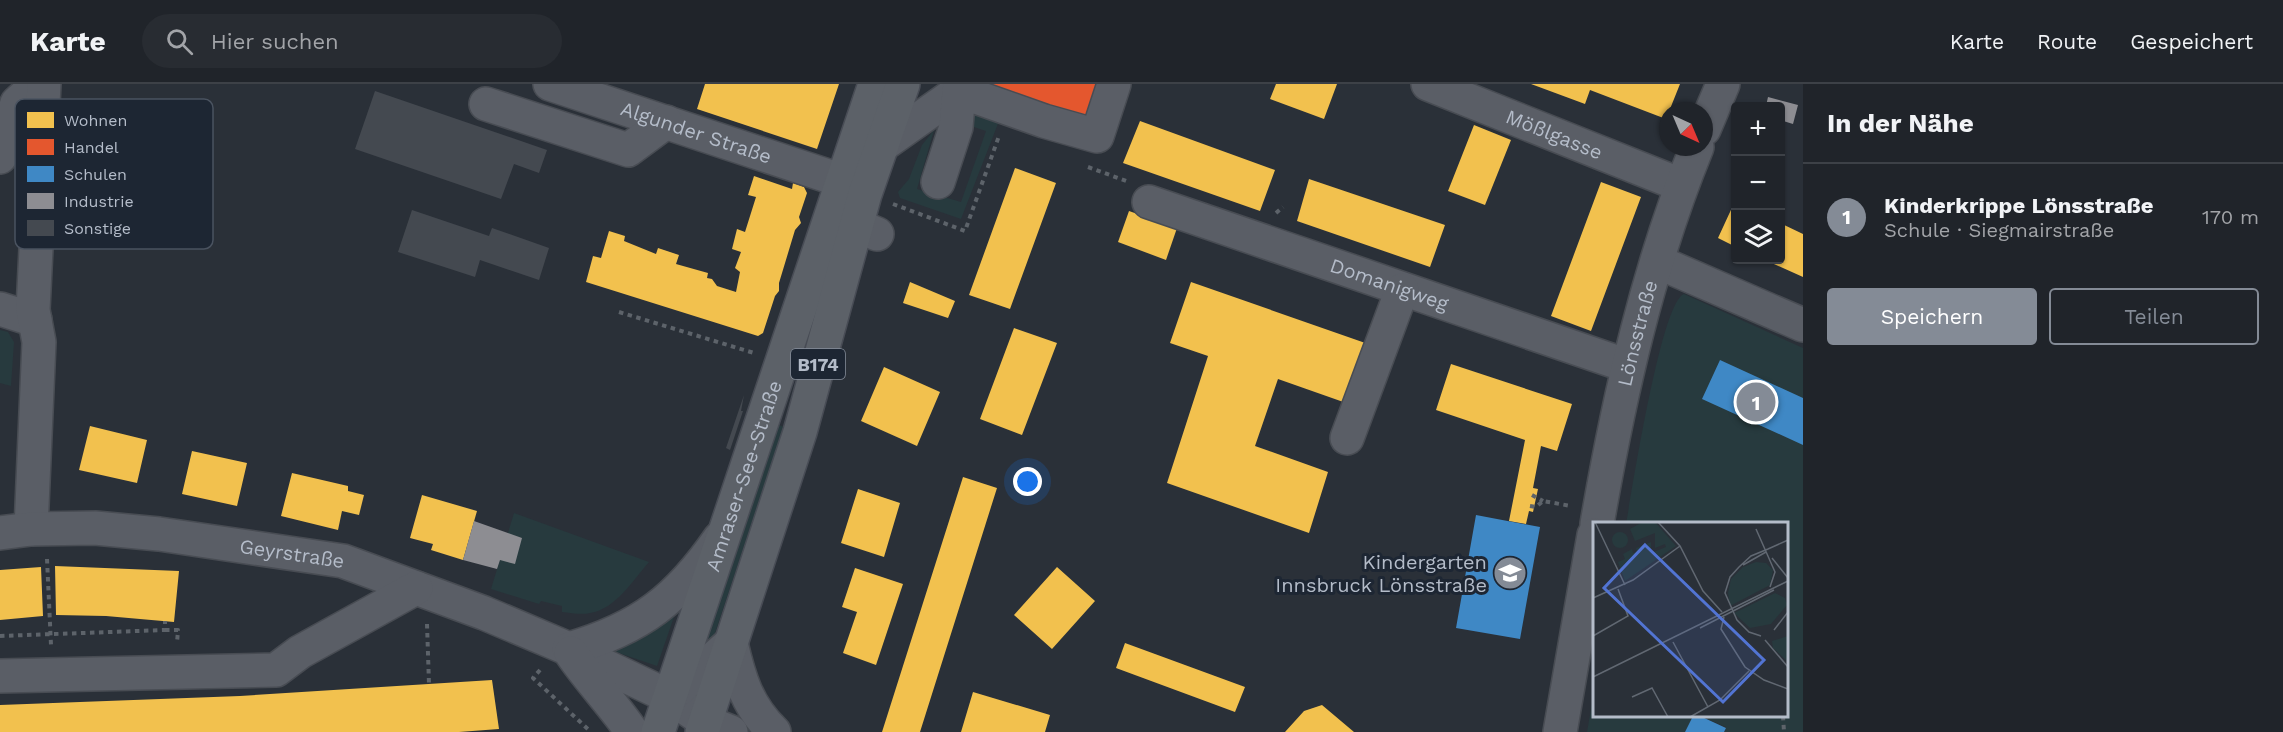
<!DOCTYPE html>
<html lang="de">
<head>
<meta charset="utf-8">
<style>
	:root { --surface:#20242a; --page:#282c32; --text:#f1f3f6; --muted:#a2a4a8; --line:#3d4147; --accent:#848b96 }
	body { margin:0; font-family:"Work Sans",sans-serif; background:var(--page); color:var(--text) }
	.controls { position:absolute; right:18px; top:18px; display:grid; overflow:hidden; border-radius:6px; box-shadow:0 2px 4px #0004 }
	.controls button { width:54px; height:54px; display:grid; place-items:center; padding:0; border:0; border-bottom:2px solid var(--line); background:var(--surface); color:var(--text); font:30px sans-serif }
	.compass { position:absolute; left:1659px; top:18px; width:54px; height:54px; border-radius:50%; background:var(--surface); box-shadow:0 2px 4px #0004; rotate:136deg }
	.you { position:absolute; left:1028px; top:398px; width:21px; height:21px; margin:-15px; border:4px solid #fff; border-radius:50%; background:#1a73e8; box-shadow:0 0 0 9px #1a73e833 }
	.badge { display:grid; place-items:center; width:39px; height:39px; border-radius:50%; background:var(--accent); color:#fff; font-size:20px; font-weight:700 }
	.pin { position:absolute; translate:-50% -50%; border:3px solid #fff; box-shadow:0 2px 6px #0006 }
	.list { margin:0; padding:0; list-style:none }
	h2 { display:flex; justify-content:space-between; align-items:center; height:78px; margin:0; padding:0 24px; font-size:26px }
	h2 small { font-size:20px; font-weight:400; color:var(--muted) }
	.list li { display:grid; grid-template-columns:39px 1fr auto; gap:18px; align-items:center; box-sizing:border-box; height:108px; padding:0 24px; border-top:2px solid var(--line) }
	.list b { display:block; font-size:22px; white-space:nowrap }
	.list p { margin:0; font-size:20px; white-space:nowrap; color:var(--muted) }
	.list em { font-size:20px; font-style:normal; color:var(--muted) }
	.actions { display:flex; gap:12px; padding:18px 24px }
	.actions a { flex:1; padding:14px 0; border:2px solid var(--accent); border-radius:6px; text-align:center; font-size:21px; color:var(--accent) }
	.actions .main { background:var(--accent); color:#fff }
	.icon { flex:none; width:33px; height:33px; fill:none; stroke:currentColor; stroke-width:2; stroke-linecap:round; stroke-linejoin:round }
	.map { position:relative; flex:none; width:1803px; height:648px; overflow:hidden }
	header { display:flex; align-items:center; gap:36px; box-sizing:border-box; height:84px; padding:0 30px; background:var(--surface); border-bottom:2px solid var(--line) }
	header strong { font-size:28px }
	nav { display:flex; gap:33px; margin-inline-start:auto; font-size:21px }
	.search { width:420px; height:54px; background:var(--page); display:flex; align-items:center; gap:15px; box-sizing:border-box; padding:0 21px; border-radius:33px; color:var(--muted); font-size:22px }
	main { display:flex }
	aside { flex:1; background:var(--surface) }
	.map>svg:first-child { display:block }
</style>
</head>
<body>
<header>
<strong>Karte</strong>
<div class="search"><svg class="icon" aria-label="search" viewBox="0 0 24 24"><circle cx="10" cy="10" r="6"/><path d="M15 15l6 6"/></svg>Hier suchen</div>
<nav><a>Karte</a><a>Route</a><a>Gespeichert</a></nav>
</header>
<main>
<div class="map">
<svg width="1803" height="648" viewBox="0 0 1803 648">
	<rect width="100%" height="100%" fill="#2a3038"/>
	<path fill="#273a3e" d="M975,30L999,37L961,135L900,114L898,108L909,95L922,61L934,46L917,105L961,118L986,47L968,41Z
		M1684,210L1803,264V648H1724L1726,643L1700,632H1786V440H1626C1632,407 1661,218 1684,210Z
		M0,246L8,248L14,258L11,302L0,299Z
		M776,340L784,343L710,564L703,563Z
		M514,429L649,478C633,496 616,525 590,529C582,531 571,529 562,528V522L541,517L539,520L491,505Z
		M676,527L657,582L613,567V565Z
		M1594,608V632H1693L1685,648H1587Z"/>
	<path fill="#f2c14e" d="M705,0H839L817,65L697,25Z
		M1276,0H1337L1324,35L1270,15Z
		M1531,0H1680L1666,35L1590,6L1585,20Z
		M1140,37L1275,86L1260,127L1123,79Z
		M1474,41L1511,56L1485,121L1448,107Z
		M1015,84L1056,99L1010,225L969,211Z
		M754,92L792,105L793,99L804,103L807,109L799,133L801,139L795,146L779,199V207L775,212L763,249L758,252L586,198L593,172L601,174L609,147L625,152L624,157L656,170L658,164L679,171L676,180L708,189L707,194L712,195L717,202L736,208L740,188L735,184L741,168L732,165L737,145L745,148L756,113L748,111Z
		M1309,95L1445,141L1430,183L1297,137Z
		M1601,98L1641,113L1591,247L1551,232Z
		M1736,115V163L1718,154Z
		M1129,127L1177,144L1166,176L1118,158Z
		M1780,139L1803,150V193L1765,176H1780Z
		M910,198L955,217L948,234L903,219Z
		M1191,198L1371,261L1349,320L1278,295L1255,362L1328,388L1309,449L1167,399L1208,272L1170,259Z
		M1014,244L1057,259L1022,351L980,335Z
		M1451,280L1572,320L1557,367L1541,362L1533,404L1538,405L1533,428L1529,427L1526,440L1509,437L1525,356L1436,326Z
		M884,283L940,308L917,362L861,337Z
		M90,342L147,356L137,399L79,386Z
		M192,367L247,379L237,422L182,410Z
		M292,389L348,402V407L364,411L359,431L342,427L338,446L281,432Z
		M963,393L997,404L920,648H882Z
		M858,405L900,419L884,473L841,459Z
		M422,411L477,427L463,476L431,466L433,460L410,454Z
		M55,482L179,487L174,538L106,532L56,531Z
		M41,483L43,532L0,536V486Z
		M1057,483L1095,517L1052,565L1014,531Z
		M855,484L903,500L876,581L843,569L857,528L842,523Z
		M1125,559L1245,603L1235,628L1116,584Z
		M492,596L499,645L459,648H0V621L240,612Z
		M973,608L1050,631L1045,648H961Z
		M1322,621L1354,648H1285L1304,627Z"/>
	<path fill="#e4572e" d="M974,0H1106L1093,39Z"/>
	<path fill="#3f88c5" d="M1720,276L1803,314V361L1702,315Z
		M1476,431L1540,443L1520,555L1456,544Z
		M1693,632H1700L1726,644L1724,648H1685Z"/>
	<path fill="#8d8d92" d="M1768,13L1798,21L1793,40L1780,36V22H1766Z
		M474,437L522,454L515,480L500,476L497,485L463,476Z"/>
	<path fill="#444950" d="M375,7L547,66L539,89L514,80L501,115L355,65Z
		M412,126L489,152L492,144L549,164L539,196L480,176L475,193L398,168Z
		M744,311L741,327H743L730,366L726,364Z"/>
	<g fill="none" stroke-linecap="round" stroke-linejoin="round">
		<defs>
			<g id="minor">
				<path id="s1" d="M550,0L843,97"/>
				<path id="s2" d="M1428,0L1681,101"/>
				<path d="M486,20L628,66L666,38"/>
				<path d="M1704,45L1723,0"/>
				<path d="M881,62L959,7L972,1"/>
				<path d="M0,73L17,19L38,0"/>
				<path d="M938,98L956,43L959,7L1044,37L1097,52L1114,0"/>
				<path id="s3" d="M1149,118L1628,282"/>
				<path d="M856,141L877,150"/>
				<path d="M1658,178L1803,241"/>
				<path d="M0,225L35,236"/>
				<path d="M1347,354L1402,206"/>
				<path id="s4" d="M1597,440C1619,312 1648,183 1697,63"/>
				<path d="M31,445L39,258L33,226L44,0"/>
				<path id="s5" d="M0,449L31,445L95,444L159,450L343,477L484,529L569,565L670,613L706,638L731,648"/>
				<path d="M569,565C641,544 678,515 720,454"/>
				<path d="M571,569C590,597 613,620 632,648"/>
				<path d="M0,592L276,586L300,568L416,504"/>
				<path d="M670,613L731,559C739,594 747,622 774,648"/>
				<path d="M1560,648L1594,451"/>
			</g>
			<g id="major">
				<path id="s6" d="M658,648L875,0"/>
				<path d="M702,648L800,348L865,110L903,0"/>
			</g>
		</defs>
		<use href="#minor" stroke="#484c53" stroke-width="36"/>
		<use href="#major" stroke="#484c55" stroke-width="36"/>
		<path stroke="#5d636a" stroke-width="4" stroke-dasharray="4.5 4.5" stroke-linecap="butt" d="M1669,25L1673,27
			M1088,83L1129,98
			M893,120L965,147L999,52
			M1276,129L1283,123
			M619,228L754,269
			M1532,411L1543,417
			M1530,422L1536,423L1543,417L1571,422
			M47,475L51,561
			M427,540L429,600
			M165,546H178L177,559
			M0,552L165,546V537
			M540,586L533,594L591,648
			M1783,632L1784,648"/>
		<use href="#minor" stroke="#5a5e66" stroke-width="33"/>
		<use href="#major" stroke="#5c6168" stroke-width="33"/>
	</g>
	<defs>
		<symbol id="school-disc" viewBox="-11 -11 22 22"><circle r="9.5" fill="#848b96" stroke="#1d2633"/><path d="M0-5L7-2L0 1L-7-2ZM-4 1L0 2.5L4 1V4Q0 6-4 4Z" fill="#fff"/></symbol>
	</defs>
	<g fill-rule="evenodd">
		<use href="#school-disc" x="1491" y="470" width="38" height="38"/>
	</g>
	<g text-anchor="middle" dominant-baseline="central" stroke-width="6" stroke-linejoin="round" paint-order="stroke">
		<rect fill="#1d2633" stroke="#878f9c" stroke-width="1.5" x="791" y="265" width="54" height="30" rx="4.5"/>
		<g font-size="18" font-weight="bold" fill="#b4bcc9">
			<text x="818" y="280">B174</text>
		</g>
		<g font-size="20" fill="#b4bcc9" stroke="#1d2633">
			<text stroke="none"><textPath href="#s1" startOffset="154">Algunder Straße</textPath></text>
			<text stroke="none"><textPath href="#s2" startOffset="136">Mößlgasse</textPath></text>
			<text stroke="none"><textPath href="#s3" startOffset="254">Domanigweg</textPath></text>
			<text stroke="none"><textPath href="#s4" startOffset="195">Lönsstraße</textPath></text>
			<text stroke="none"><textPath href="#s6" startOffset="270">Amraser-See-Straße</textPath></text>
			<text stroke="none"><textPath href="#s5" startOffset="294">Geyrstraße</textPath></text>
		</g>
		<g font-size="20" fill="#b4bcc9" stroke="#1d2633" text-anchor="end">
			<text x="1487" y="478">Kindergarten<tspan x="1487" dy="23">Innsbruck Lönsstraße</tspan></text>
		</g>
	</g>
	<g transform="translate(1593 438)">
		<rect width="195" height="195" fill="#2a3038"/>
		<path d="M50,0H62L83,24L32,59L25,40L32,37L30,32L39,27L40,31L44,30L43,26L58,20V31L73,25L72,22L62,26V11L42,19L37,7ZM19 18a8 8 0 1 1 16 0a8 8 0 1 1-16 0ZM163,40L173,41L180,48L177,63L137,84L135,71L138,57L150,45ZM182,71L192,76L194,83L178,102L157,106L141,91ZM195,114V140L180,126L179,119Z" fill="#273a3e"/>
		<path fill="none" stroke="#616872" stroke-width="1.5" d="M2,0L32,63M65,0L87,24L110,69L129,90M163,7L182,50L177,65M175,27L195,18M179,36L195,56M150,43L173,30M0,76L40,58L87,24M131,95L128,107L152,145L171,158L195,167M107,106L181,68M181,108L195,90M0,114L35,94L25,67M168,114L156,110L144,98L132,71L137,55L146,45L158,34L175,27M172,118L195,145M80,120L115,185M0,155L195,59M39,175L59,166L75,195M97,195L127,178L156,149"/>
		<path fill="#5274d3" fill-opacity="0.15" stroke="#5274d3" stroke-width="3" d="M52,23L171,138L130,180L11,66Z"/>
		<rect width="195" height="195" fill="none" stroke="#b4bcc9" stroke-width="3"/>
	</g>
	<rect x="15" y="15" width="198" height="150" rx="9" fill="#1d2633" stroke="#4a5360" stroke-width="1.5"/>
	<rect x="27" y="28" width="27" height="16" fill="#f2c14e"/>
	<rect x="27" y="55" width="27" height="16" fill="#e4572e"/>
	<rect x="27" y="82" width="27" height="16" fill="#3f88c5"/>
	<rect x="27" y="109" width="27" height="16" fill="#8d8d92"/>
	<rect x="27" y="136" width="27" height="16" fill="#444950"/>
	<g font-size="16" fill="#b4bcc9">
		<text x="64" y="42">Wohnen</text>
		<text x="64" y="69">Handel</text>
		<text x="64" y="96">Schulen</text>
		<text x="64" y="123">Industrie</text>
		<text x="64" y="150">Sonstige</text>
	</g>
</svg>
<div class="controls">
<button>+</button>
<button>−</button>
<button><svg class="icon" aria-label="layers" viewBox="0 0 24 24"><path d="M12 4l9 5-9 5-9-5zM3 14l9 5 9-5"/></svg></button>
</div>
<svg class="compass" viewBox="-18 -18 36 36"><path d="M0-13l5 13h-10z" fill="#e53935"/><path d="M0 13l5-13h-10z" fill="#a2a4a8"/></svg>
<div class="you"></div>
<div class="pin badge" style="left:1756px;top:318px">1</div>
</div>
<aside>
<h2>In der Nähe<small></small></h2>
<ul class="list">
<li><span class="badge">1</span><div><b>Kinderkrippe Lönsstraße</b><p>Schule · Siegmairstraße</p></div><em>170 m</em></li>
</ul>
<div class="actions"><a class="main">Speichern</a><a>Teilen</a></div>
</aside>
</main>
</body>
</html>
